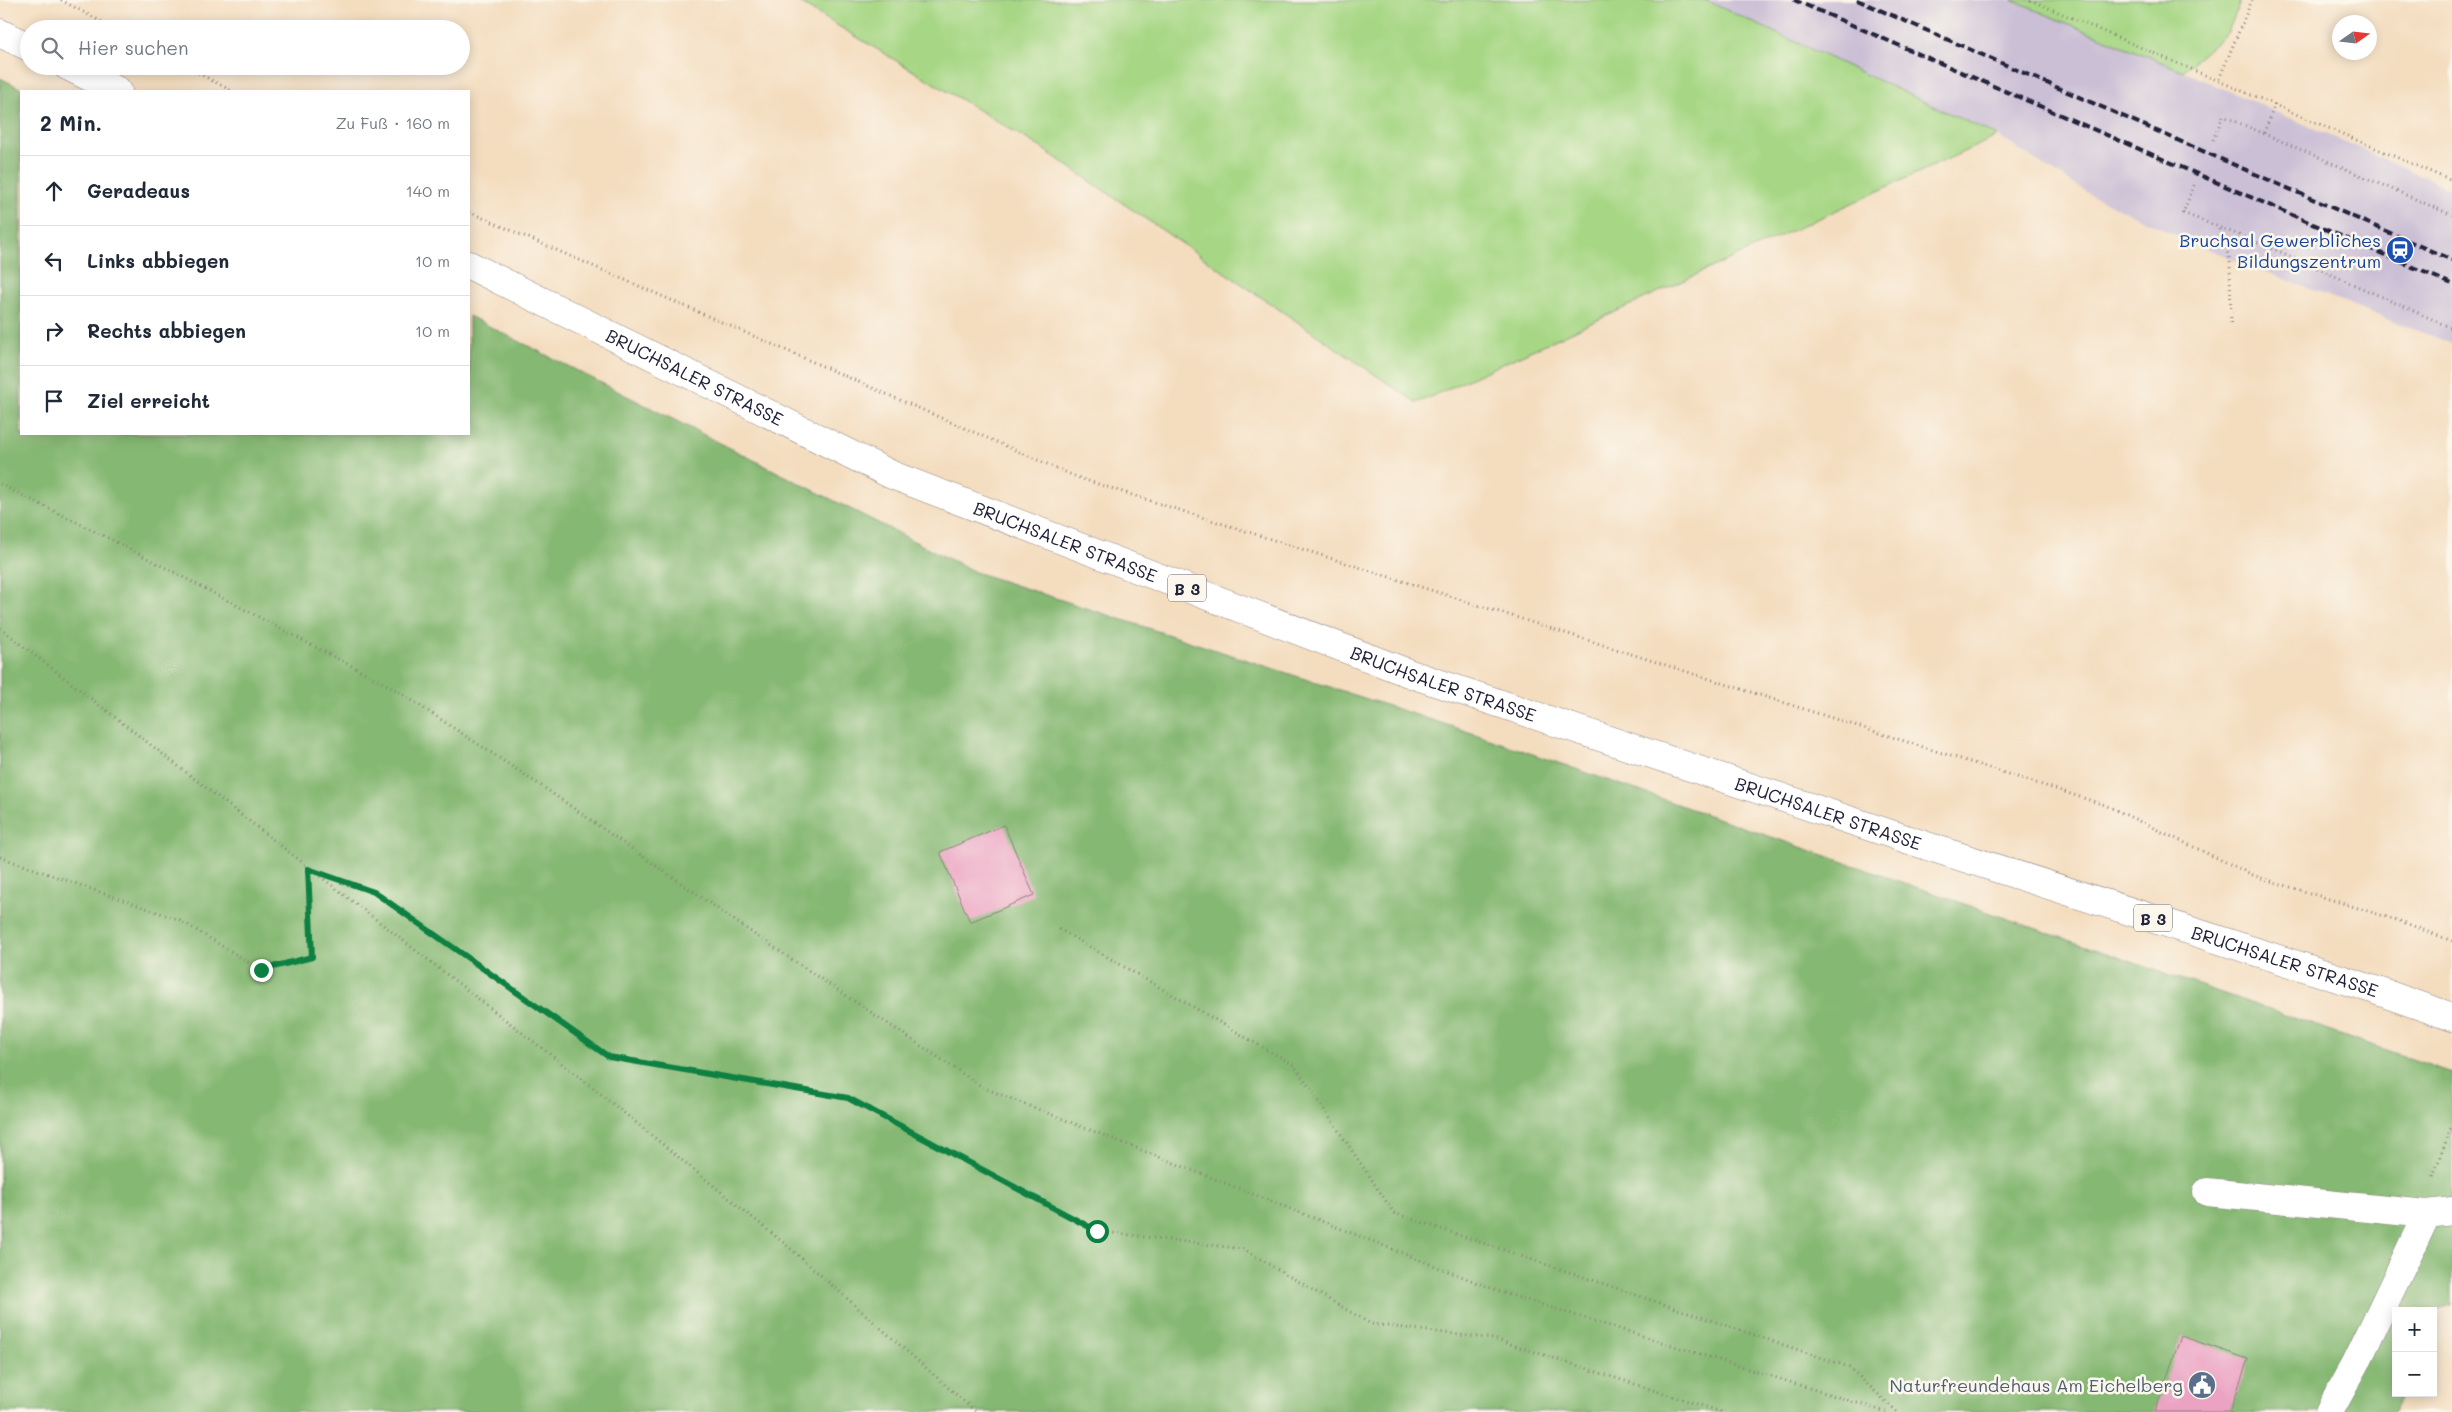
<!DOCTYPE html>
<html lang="de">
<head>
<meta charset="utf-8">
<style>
	:root { --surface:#fff; --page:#f2f2f3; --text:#1f2937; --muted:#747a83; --line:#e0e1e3 }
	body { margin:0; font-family:Mali,sans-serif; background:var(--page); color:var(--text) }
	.controls { position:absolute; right:15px; bottom:15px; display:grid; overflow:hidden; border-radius:0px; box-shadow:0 2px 12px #0003 }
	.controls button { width:45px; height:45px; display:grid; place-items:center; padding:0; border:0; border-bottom:1px solid var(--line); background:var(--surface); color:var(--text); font:25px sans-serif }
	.compass { position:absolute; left:2332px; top:15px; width:45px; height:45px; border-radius:50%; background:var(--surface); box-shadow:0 2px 12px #0003; rotate:76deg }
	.stop { position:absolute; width:15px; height:15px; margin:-11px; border:4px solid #0b8043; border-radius:50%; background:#fff }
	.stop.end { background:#0b8043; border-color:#fff; box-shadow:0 1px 5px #0008 }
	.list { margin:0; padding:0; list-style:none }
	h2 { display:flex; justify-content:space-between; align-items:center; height:65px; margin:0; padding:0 20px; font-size:21px }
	h2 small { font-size:16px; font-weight:400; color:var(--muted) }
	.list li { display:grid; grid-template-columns:32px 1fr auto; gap:15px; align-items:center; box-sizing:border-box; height:70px; padding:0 20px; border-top:1px solid var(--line) }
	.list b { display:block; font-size:19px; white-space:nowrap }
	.list em { font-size:16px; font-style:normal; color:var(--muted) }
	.icon { flex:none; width:28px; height:28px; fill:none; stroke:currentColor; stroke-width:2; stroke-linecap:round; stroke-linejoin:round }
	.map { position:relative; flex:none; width:2452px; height:1412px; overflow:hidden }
	.search { position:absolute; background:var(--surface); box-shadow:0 2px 12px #0003; left:20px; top:20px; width:450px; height:55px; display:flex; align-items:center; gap:12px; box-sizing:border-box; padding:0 18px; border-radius:28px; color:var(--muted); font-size:19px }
	.panel { position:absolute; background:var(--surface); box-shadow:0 2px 12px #0003; left:20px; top:90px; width:450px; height:345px; border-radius:0px }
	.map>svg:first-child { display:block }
</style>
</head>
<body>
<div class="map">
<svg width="2452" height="1412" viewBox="0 0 2452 1412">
	<rect width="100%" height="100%" fill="#fbf7ec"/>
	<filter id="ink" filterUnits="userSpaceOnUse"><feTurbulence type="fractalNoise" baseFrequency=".02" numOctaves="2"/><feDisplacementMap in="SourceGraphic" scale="10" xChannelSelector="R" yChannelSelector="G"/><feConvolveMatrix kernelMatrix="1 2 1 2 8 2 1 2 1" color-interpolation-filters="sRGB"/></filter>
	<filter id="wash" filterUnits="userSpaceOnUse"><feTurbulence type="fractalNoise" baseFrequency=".0096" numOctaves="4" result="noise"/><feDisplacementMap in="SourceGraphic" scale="20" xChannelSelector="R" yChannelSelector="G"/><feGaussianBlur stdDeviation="1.12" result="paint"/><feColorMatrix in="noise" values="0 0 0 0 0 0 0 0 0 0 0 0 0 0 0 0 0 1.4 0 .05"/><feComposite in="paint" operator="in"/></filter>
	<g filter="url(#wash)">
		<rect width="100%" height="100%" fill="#f4ddbf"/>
		<path fill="#cbbfd5" d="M1705,0H2011L2183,71L2452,189V344L2194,244L2091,195L1998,136Z"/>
		<path fill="#a7d785" stroke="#647c60" d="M795,0H1705L1998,136L1417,403L1040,147Z
			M2011,0H2241L2228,32L2183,71Z"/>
		<path fill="#85b872" stroke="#546d56" d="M0,78L26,91H21V434H469V316L975,572L1472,733L2452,1073V1305L2436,1309L2433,1315V1311H2396V1393H2402L2394,1412H0Z"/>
		<g id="blocks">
			<path fill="#eba2c3" d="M1004,825L1034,895L970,922L940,852Z
				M2181,1336L2248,1359L2230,1412H2155Z"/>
		</g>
	</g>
	<g filter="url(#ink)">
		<use href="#blocks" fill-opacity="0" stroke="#8b807d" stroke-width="1"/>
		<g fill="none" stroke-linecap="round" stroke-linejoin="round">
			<defs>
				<path id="minor" d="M2207,1192L2427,1214L2452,1211
					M2329,1412L2356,1363L2427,1214"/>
				<g id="major">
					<path d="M0,33L29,47"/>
					<path d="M67,66L118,91"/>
					<path id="s1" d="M469,265L892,475L1411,674L1930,847L2375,990L2452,1017"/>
				</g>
			</defs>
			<use href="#minor" stroke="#8b807d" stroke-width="29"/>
			<use href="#major" stroke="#8b807d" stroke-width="29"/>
			<path stroke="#8b807d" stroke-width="3" stroke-dasharray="1 4" stroke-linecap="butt" d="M61,0L115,29
				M2030,0L2452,181
				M185,66L232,91
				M2219,79L2252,0
				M2264,133L2275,104
				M2213,140L2223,116L2452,215
				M2194,185L2183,213L2267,246L2452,328
				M469,212L1079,478L2105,805L2255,876L2403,922L2452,941
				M2219,229L2230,260L2231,327
				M0,484L126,547L393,688L543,787L754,934L984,1088L1501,1292L1886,1412
				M0,628L596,1090L791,1249L976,1412
				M0,857L180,920L261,970L312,957L308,869L374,892L609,1057L848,1098L1097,1231L1243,1249L1371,1324L1494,1339L1722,1412
				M1059,929L1295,1066L1394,1213L1849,1367L1897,1412
				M2433,1176L2452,1125"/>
			<use href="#minor" stroke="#fff" stroke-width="28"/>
			<use href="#major" stroke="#fff" stroke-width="28"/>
			<path stroke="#22223b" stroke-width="4" stroke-dasharray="8 4" stroke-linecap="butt" d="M1794,0L2452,284
				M1857,0L2452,260"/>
		</g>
	</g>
	<g fill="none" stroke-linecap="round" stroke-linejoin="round" filter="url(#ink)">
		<path stroke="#0b8043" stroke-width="6" d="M261,970L312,957L308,869L374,892L609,1057L848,1098L1097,1231"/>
	</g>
	<defs>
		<symbol id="station-disc" viewBox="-11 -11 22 22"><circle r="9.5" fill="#1a4fb4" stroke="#fbf7ec"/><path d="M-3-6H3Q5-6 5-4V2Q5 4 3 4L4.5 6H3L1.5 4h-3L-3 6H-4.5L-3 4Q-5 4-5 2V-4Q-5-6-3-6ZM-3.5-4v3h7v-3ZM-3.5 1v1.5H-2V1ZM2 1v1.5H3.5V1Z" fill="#fff"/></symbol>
		<symbol id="civic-disc" viewBox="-11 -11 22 22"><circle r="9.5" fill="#5c6f8a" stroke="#fbf7ec"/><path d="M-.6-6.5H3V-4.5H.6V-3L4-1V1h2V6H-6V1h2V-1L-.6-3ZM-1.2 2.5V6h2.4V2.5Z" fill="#fff"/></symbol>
	</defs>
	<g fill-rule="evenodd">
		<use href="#station-disc" x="2384" y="234" width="32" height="32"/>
		<use href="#civic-disc" x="2186" y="1369" width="32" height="32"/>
	</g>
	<g text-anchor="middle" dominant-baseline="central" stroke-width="5" stroke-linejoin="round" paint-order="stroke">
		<g fill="#fbf7ec" stroke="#636270" stroke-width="1">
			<rect x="1168" y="574.5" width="38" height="27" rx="4"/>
			<rect x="2134" y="904.5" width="38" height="27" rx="4"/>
		</g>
		<g font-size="16" font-weight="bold" fill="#22223b">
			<text x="1187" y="588">B 3</text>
			<text x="2153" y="918">B 3</text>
		</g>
		<g font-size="18" fill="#164399" stroke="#fbf7ec" text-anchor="end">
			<text x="2381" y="240">Bruchsal Gewerbliches<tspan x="2381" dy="21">Bildungszentrum</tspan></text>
		</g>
		<g font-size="18" fill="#22223b" stroke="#fbf7ec">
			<text stroke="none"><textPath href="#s1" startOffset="252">BRUCHSALER STRASSE</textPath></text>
			<text stroke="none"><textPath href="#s1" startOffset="658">BRUCHSALER STRASSE</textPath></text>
			<text stroke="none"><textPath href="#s1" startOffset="1062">BRUCHSALER STRASSE</textPath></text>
			<text stroke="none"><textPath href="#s1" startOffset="1468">BRUCHSALER STRASSE</textPath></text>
			<text stroke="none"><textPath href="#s1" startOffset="1948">BRUCHSALER STRASSE</textPath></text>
		</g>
		<g font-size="18" fill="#4e5e75" stroke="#fbf7ec" text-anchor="end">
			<text x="2183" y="1385">Naturfreundehaus Am Eichelberg</text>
		</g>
	</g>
</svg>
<div class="controls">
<button>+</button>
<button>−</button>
</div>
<svg class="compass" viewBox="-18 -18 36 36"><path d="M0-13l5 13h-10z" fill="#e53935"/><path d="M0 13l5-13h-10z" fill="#747a83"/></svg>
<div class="stop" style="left:1097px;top:1231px"></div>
<div class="stop end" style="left:261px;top:970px"></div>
<div class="search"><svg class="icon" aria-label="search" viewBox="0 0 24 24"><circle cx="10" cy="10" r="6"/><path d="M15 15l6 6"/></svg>Hier suchen</div>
<section class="panel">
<h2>2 Min.<small>Zu Fuß · 160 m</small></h2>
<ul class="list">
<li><svg class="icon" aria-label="ahead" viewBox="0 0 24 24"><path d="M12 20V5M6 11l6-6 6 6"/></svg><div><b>Geradeaus</b></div><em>140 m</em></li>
<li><svg class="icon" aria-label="left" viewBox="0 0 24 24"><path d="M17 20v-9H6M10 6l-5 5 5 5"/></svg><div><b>Links abbiegen</b></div><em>10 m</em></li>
<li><svg class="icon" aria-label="right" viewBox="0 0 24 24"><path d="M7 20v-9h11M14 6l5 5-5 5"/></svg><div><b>Rechts abbiegen</b></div><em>10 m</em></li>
<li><svg class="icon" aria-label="arrive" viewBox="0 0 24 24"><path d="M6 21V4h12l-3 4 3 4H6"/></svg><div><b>Ziel erreicht</b></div></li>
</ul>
</section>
</div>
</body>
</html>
